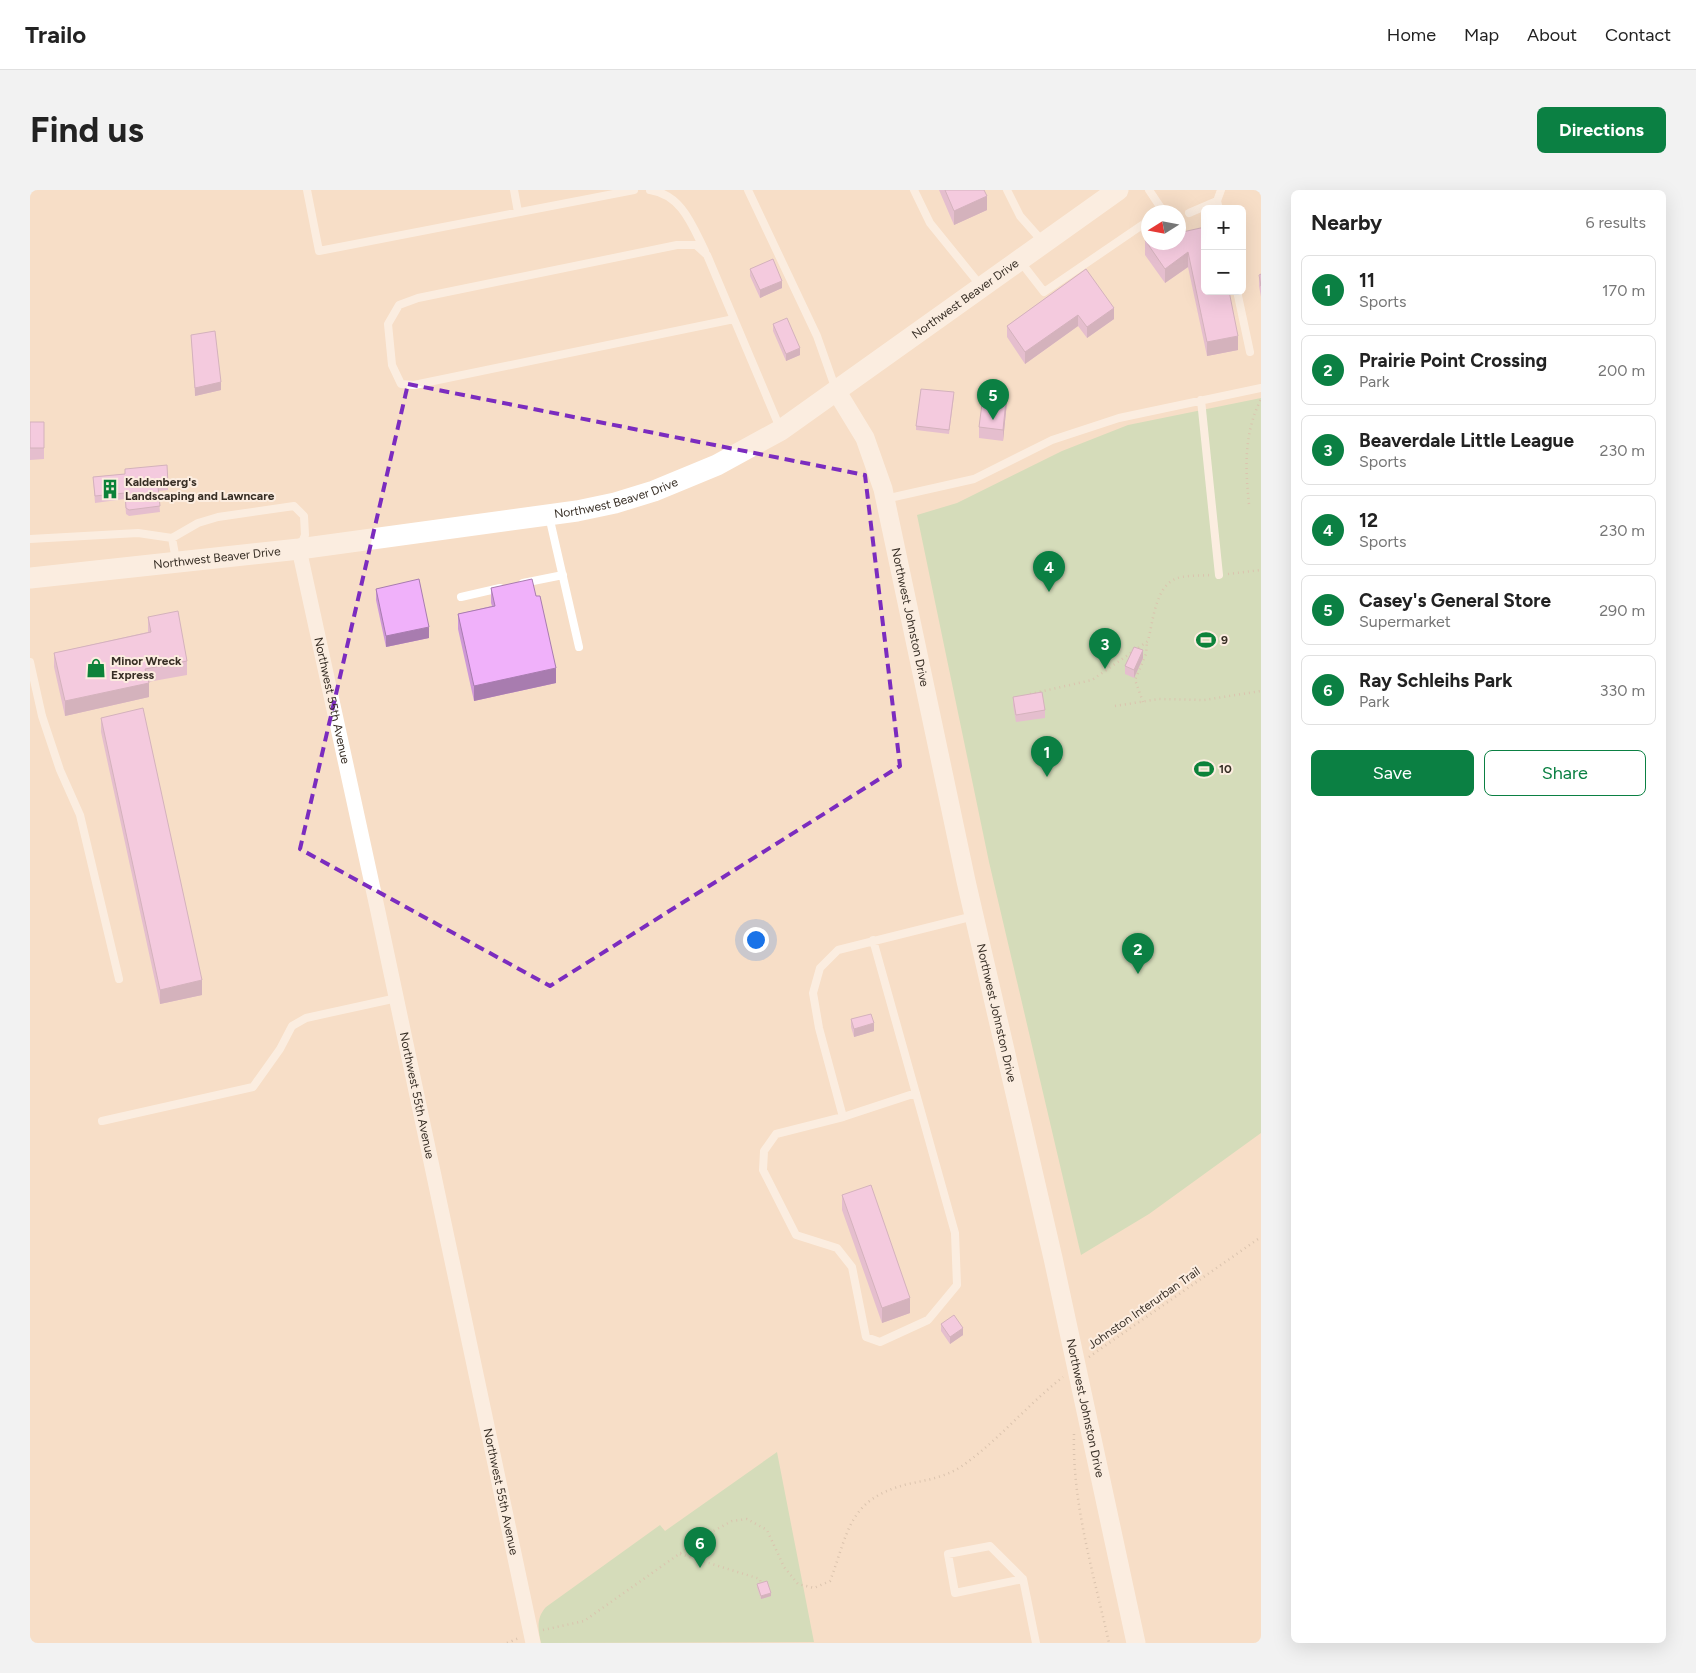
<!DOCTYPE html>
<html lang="en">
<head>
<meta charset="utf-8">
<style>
	:root { --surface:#fff; --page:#f2f2f2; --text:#222; --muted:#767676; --line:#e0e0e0; --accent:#0b8043 }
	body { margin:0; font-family:Figtree,sans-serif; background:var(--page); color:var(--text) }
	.controls { position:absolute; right:15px; top:15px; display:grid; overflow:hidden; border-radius:8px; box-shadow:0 5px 20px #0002 }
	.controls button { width:45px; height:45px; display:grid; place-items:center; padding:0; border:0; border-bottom:1px solid var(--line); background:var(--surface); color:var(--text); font:25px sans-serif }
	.compass { position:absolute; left:1111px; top:15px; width:45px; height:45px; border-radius:50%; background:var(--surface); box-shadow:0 5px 20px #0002; rotate:259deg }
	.you { position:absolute; left:725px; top:749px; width:18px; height:18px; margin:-12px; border:4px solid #fff; border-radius:50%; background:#1a73e8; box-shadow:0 0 0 8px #1a73e833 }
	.badge { display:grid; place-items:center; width:32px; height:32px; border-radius:50%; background:var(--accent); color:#fff; font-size:16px; font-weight:700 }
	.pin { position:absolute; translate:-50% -41px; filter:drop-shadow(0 1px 2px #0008) }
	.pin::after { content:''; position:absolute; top:26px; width:18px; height:15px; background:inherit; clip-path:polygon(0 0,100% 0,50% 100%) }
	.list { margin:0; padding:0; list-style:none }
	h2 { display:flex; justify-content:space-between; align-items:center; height:65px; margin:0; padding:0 20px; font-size:21px }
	h2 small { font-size:16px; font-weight:400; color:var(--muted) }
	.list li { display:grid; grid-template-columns:32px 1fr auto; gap:15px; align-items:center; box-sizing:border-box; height:70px; margin:0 10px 10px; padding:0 10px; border:1px solid var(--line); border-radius:8px }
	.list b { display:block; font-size:19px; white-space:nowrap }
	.list p { margin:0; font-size:16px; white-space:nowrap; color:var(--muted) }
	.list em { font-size:16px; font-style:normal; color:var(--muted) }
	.actions { display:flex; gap:10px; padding:15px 20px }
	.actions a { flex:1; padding:11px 0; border:1px solid var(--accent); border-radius:8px; text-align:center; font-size:18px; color:var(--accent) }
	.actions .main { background:var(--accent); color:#fff }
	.map { position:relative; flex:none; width:1231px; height:1453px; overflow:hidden; border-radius:8px }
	header { display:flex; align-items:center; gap:30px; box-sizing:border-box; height:70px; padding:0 25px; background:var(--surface); border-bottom:1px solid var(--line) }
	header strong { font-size:24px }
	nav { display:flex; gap:28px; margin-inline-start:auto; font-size:18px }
	.intro { display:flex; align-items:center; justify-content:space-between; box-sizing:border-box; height:120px; padding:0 30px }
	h1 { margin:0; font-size:35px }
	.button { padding:12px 22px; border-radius:8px; background:var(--accent); color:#fff; font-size:18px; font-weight:700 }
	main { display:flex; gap:30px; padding:0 30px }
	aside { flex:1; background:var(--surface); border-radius:8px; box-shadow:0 5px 20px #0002 }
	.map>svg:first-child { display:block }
</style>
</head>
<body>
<header>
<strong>Trailo</strong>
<nav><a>Home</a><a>Map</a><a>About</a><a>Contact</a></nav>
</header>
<div class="intro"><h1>Find us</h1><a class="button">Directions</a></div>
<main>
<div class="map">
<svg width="1231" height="1453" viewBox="0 0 1231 1453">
	<rect width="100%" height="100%" fill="#f7dec7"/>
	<path fill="#aadaab" d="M1231,208V943L1119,1024L1051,1065L959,672L887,325L927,313L1032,261L1098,235Z
		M747,1262L784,1452L511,1453C508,1439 506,1428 516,1417L630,1335L635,1341Z"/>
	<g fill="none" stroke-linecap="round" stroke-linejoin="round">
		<path stroke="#b7a391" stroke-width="2.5" stroke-dasharray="1 4" stroke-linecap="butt" d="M1219,314C1215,277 1214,243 1231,209
			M1198,384L1231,380
			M1000,504L1062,490L1118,451C1123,432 1125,398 1145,389C1154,385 1169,386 1180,385
			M1113,512L1105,490L1116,464L1117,452
			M1085,516L1129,509L1174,510L1231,501
			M1059,1167L1231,1047
			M1044,1244C1042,1314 1064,1385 1079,1453
			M650,1364L730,1389L731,1394
			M513,1440L554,1431L676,1345L702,1331L717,1329L737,1340L754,1377L768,1394L784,1398L800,1391C819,1341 818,1309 878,1294C897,1290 916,1287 932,1276C969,1250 997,1215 1033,1187
			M477,1453L489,1448"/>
		<path stroke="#fff" stroke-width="8" d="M277,0L289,61L604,0
			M484,0L488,22
			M620,0C652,5 662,35 675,61
			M718,0L787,146L806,200
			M884,0L900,33L951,96
			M977,0L990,26L1013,52
			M1119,0L1133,21L1131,22
			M1189,19L1187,11L1191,0
			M1159,23L1187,11
			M990,71L1014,102L1118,31
			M1207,101L1220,162
			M704,129L384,195L371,194L362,175L358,134L369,115L388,108L647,55H666L677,65L750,238
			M1171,210L1189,385
			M855,309L944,289L1022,250L1089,228L1231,198
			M519,326L549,457
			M142,348L168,333L188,327L264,316L274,326L275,345L271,355
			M0,349L108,343L142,348L146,370
			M493,393L533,385
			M431,407L470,398
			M0,472L12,526L30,580L50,625L89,789
			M843,750L925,1043L927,1095L898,1130L850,1152L836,1147L822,1077L807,1058L766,1045L733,980L734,961L746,944L813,927L789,838L783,803L790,778L808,760L944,726
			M813,927L886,903
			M72,931L223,897L250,859L262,836L276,828L367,808
			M993,1389L925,1403L918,1364L960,1356L993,1389L1006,1453"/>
		<path stroke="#fff" stroke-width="15" id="s1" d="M269,359L347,717L503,1453"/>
		<path stroke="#fff" stroke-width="19" id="s2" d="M807,202L835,248L853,299L936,691L1023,1068L1106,1453"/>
		<path stroke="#fff" stroke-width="21" id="s3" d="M0,388L269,359L547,321L585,313L624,301L687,275L751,240L1088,0"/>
	</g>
	<path fill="#ce98d7" d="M909,0H954L957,20L924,35Z
		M1148,43L1208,160L1177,166L1158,77L1135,93L1115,65V50Z
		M720,79L752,98L730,108L720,86Z
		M1056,79L1084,129L1057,148L1048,136L995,174L977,147V136Z
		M1231,84V107L1229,96V85Z
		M743,134L770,165L756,171L743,141Z
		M161,145L191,200L165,206Z
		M924,206L919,244L886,240V236Z
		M977,212L973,251L949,248V237Z
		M0,232H14V269L0,270Z
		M95,279L138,294V300L128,301L130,322L99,326L96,324L95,309L65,313L63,287L95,284Z
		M461,398L526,493L444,511L428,439V424L462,416L461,413Z
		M346,399L399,448L356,457L346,410Z
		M118,427L157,471V485L118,492L119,507L35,526L24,477V463L118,442Z
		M1113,468L1104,488L1095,484V476Z
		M983,507L1015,520V528L986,532L983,515Z
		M71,528L172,805L130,814L71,542Z
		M821,829L844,841L824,847L821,837Z
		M812,1005L880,1123L852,1133L812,1020Z
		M911,1134L933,1145L920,1154L911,1141Z
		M727,1394L741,1406L731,1409L727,1397Z"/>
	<path fill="#a87caf" d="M957,6V20L924,35V21Z
		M1158,62V77L1135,93V79Z
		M752,91V98L730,108V100Z
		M1084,118V129L1057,148V137Z
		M1048,125V136L995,174V162Z
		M1208,146V160L1177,166V152Z
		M770,158V165L756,171V164Z
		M191,192V200L165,206V198Z
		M977,201V212L973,251V240Z
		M399,437V448L356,457V446Z
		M1113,460V468L1104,488V480Z
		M526,478V493L444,511V496Z
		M119,493V507L35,526V511Z
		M172,790V805L130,814V800Z
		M844,833V841L824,847V839Z
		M880,1108V1123L852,1133V1118Z
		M933,1138V1145L920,1154V1147Z
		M741,1403V1406L731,1409V1406Z"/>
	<path fill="#f0b1fa" stroke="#a87caf" d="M915,0H954L957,6L924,21Z
		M1175,37V101H1199L1208,146L1177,152L1158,62L1135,79L1115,50L1118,48V52H1148V43Z
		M743,69L752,91L730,100L720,79Z
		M1056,79L1084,118L1057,137L1048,125L995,162L977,136Z
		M1231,84V96L1229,85Z
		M757,128L770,158L756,164L743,134Z
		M185,141L191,192L165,198L161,145Z
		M954,198L977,201L973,240L949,237Z
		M891,199L924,202L919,240L886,236Z
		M0,232H14V258H0Z
		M137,275L138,294L128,296L130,316L99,320L96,318L95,303L65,306L63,287L95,284V279Z
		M389,389L399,437L356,446L346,399Z
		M502,389L506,406H510L526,478L444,496L428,424L465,416L461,398Z
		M148,421L157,471L115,479L119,493L35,511L24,463L121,442L118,427Z
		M1104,457L1113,460L1104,480L1095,476Z
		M1012,502L1015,520L986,525L983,507Z
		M113,518L172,790L130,800L71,528Z
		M841,824L844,833L824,839L821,829Z
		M841,995L880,1108L852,1118L812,1005Z
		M924,1125L933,1138L920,1147L911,1134Z
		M737,1391L741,1403L731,1406L727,1394Z"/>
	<path d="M0 0H1231V1453H0ZM378,194L835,285L870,576L520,796L270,659Z" fill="#f7dec7" fill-opacity=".55" fill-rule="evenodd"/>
	<path fill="none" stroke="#7b2cbf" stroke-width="4" stroke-dasharray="10 6" stroke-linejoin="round" d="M378,194L835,285L870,576L520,796L270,659Z"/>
	<defs>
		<symbol id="building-bare" viewBox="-9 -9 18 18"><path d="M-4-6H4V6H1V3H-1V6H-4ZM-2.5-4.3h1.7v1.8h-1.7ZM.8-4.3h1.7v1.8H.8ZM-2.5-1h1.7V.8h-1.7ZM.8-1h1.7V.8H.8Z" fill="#0c823a" stroke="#fcede0" stroke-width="2.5" paint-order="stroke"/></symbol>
		<symbol id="stadium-bare" viewBox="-9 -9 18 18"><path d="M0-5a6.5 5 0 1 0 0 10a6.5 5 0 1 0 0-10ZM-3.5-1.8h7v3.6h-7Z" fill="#0c823a" stroke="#fcede0" stroke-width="2.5" paint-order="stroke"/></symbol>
		<symbol id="shop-bare" viewBox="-9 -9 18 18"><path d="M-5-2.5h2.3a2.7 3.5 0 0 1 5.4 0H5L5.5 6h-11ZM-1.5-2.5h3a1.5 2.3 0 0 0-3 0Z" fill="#0c823a" stroke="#fcede0" stroke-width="2.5" paint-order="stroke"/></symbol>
	</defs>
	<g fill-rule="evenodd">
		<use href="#building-bare" x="66" y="285" width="28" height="28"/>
		<use href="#stadium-bare" x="1162" y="436" width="28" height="28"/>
		<use href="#shop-bare" x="52" y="464" width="28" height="28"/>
		<use href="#stadium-bare" x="1160" y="565" width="28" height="28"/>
	</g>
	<g text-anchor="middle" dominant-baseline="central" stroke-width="4" stroke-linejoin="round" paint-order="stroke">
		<g font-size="12" fill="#372e25" stroke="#fcede0">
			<text stroke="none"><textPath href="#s3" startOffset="998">Northwest Beaver Drive</textPath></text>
			<text stroke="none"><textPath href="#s3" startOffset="592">Northwest Beaver Drive</textPath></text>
			<text stroke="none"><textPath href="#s3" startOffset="188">Northwest Beaver Drive</textPath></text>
			<text stroke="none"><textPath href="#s2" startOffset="239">Northwest Johnston Drive</textPath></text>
			<text stroke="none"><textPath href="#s1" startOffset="155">Northwest 55th Avenue</textPath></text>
			<text stroke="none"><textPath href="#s2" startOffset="644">Northwest Johnston Drive</textPath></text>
			<text stroke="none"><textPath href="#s1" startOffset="559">Northwest 55th Avenue</textPath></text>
			<text transform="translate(1114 1118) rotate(-35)">Johnston Interurban Trail</text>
			<text stroke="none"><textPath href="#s2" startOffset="1049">Northwest Johnston Drive</textPath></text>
			<text stroke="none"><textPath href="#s1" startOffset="964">Northwest 55th Avenue</textPath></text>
		</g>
		<g font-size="12" font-weight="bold" fill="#372e25" stroke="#fcede0" text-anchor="start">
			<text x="95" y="292">Kaldenberg's<tspan x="95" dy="14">Landscaping and Lawncare</tspan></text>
			<text x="1191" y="450">9</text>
			<text x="81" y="471">Minor Wreck<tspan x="81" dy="14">Express</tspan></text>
			<text x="1189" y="579">10</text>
		</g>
	</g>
</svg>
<div class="controls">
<button>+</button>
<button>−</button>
</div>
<svg class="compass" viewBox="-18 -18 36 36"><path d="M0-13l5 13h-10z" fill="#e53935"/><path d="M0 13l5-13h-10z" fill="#767676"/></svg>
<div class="you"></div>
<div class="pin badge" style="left:1017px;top:587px">1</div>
<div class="pin badge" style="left:1108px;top:784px">2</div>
<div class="pin badge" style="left:1075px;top:479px">3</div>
<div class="pin badge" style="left:1019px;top:402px">4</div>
<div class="pin badge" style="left:963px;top:230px">5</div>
<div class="pin badge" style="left:670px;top:1378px">6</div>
</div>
<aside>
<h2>Nearby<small>6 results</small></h2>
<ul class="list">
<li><span class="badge">1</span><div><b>11</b><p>Sports</p></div><em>170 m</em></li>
<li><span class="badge">2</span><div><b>Prairie Point Crossing</b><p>Park</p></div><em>200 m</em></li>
<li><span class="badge">3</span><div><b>Beaverdale Little League</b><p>Sports</p></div><em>230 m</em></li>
<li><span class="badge">4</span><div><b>12</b><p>Sports</p></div><em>230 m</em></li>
<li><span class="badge">5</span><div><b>Casey's General Store</b><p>Supermarket</p></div><em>290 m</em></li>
<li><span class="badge">6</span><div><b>Ray Schleihs Park</b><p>Park</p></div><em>330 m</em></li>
</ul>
<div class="actions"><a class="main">Save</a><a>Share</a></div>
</aside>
</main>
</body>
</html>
